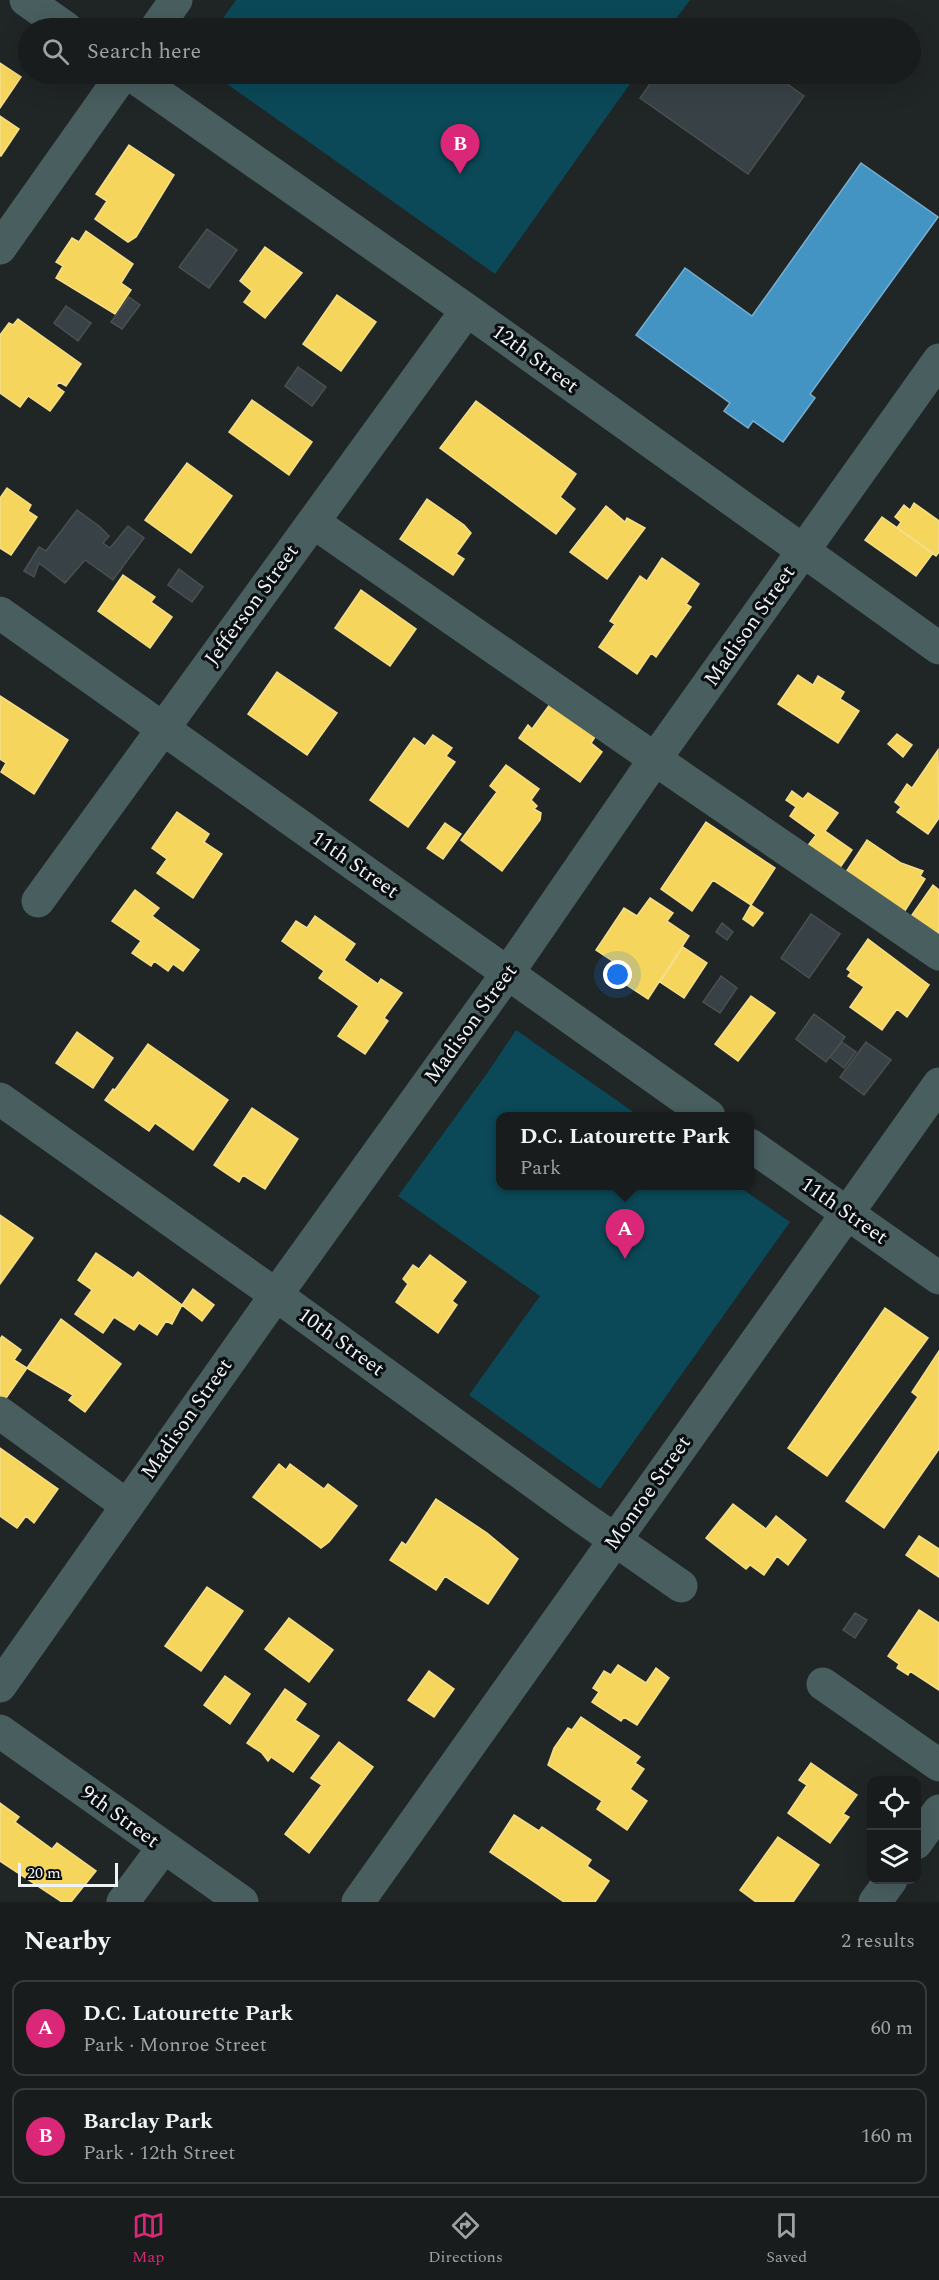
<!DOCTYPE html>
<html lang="en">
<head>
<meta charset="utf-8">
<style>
	:root { --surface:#181c1c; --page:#252929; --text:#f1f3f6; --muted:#9fa1a3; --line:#363a3b; --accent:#db2777 }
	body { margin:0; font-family:Spectral,serif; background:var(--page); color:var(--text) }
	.controls { position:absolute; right:18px; bottom:18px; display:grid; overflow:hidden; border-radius:12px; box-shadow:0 6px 24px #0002 }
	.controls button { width:54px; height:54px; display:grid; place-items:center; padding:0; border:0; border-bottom:2px solid var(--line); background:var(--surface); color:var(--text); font:30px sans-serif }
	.scale { position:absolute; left:18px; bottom:15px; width:100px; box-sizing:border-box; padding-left:6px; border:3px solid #eef4f6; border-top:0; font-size:16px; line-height:21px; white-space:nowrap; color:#eef4f6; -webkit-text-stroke:4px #0a0e10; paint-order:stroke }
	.you { position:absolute; left:618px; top:975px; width:21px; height:21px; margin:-15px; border:4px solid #fff; border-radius:50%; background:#1a73e8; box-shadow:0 0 0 9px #1a73e833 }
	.badge { display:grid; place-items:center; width:39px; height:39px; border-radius:50%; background:var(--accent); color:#fff; font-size:20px; font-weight:700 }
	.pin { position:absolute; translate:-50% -50px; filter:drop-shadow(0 2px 3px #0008) }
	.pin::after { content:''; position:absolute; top:32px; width:21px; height:18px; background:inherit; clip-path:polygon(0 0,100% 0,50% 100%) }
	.popup { position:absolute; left:496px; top:1112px; width:258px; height:78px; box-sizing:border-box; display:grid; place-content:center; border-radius:12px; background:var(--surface); filter:drop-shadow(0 2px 4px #0005); font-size:20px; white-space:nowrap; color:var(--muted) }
	.popup b { font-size:22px; color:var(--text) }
	.popup::after { content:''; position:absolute; left:50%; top:100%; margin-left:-12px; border:12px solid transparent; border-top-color:var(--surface) }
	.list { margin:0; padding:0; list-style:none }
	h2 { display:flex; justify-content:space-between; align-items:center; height:78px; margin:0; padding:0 24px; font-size:26px }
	h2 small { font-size:20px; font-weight:400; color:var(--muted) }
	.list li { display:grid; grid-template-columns:39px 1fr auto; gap:18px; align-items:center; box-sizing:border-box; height:96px; margin:0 12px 12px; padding:0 12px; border:2px solid var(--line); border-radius:12px }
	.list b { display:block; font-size:22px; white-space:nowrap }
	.list p { margin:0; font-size:20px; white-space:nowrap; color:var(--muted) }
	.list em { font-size:20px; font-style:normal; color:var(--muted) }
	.icon { flex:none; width:33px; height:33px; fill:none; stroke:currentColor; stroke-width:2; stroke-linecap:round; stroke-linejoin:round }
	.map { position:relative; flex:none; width:939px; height:1902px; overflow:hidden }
	.search { position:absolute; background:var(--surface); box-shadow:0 6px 24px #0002; left:18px; right:18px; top:18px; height:66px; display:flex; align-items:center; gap:15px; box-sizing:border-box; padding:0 21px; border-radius:33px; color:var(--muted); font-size:22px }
	.sheet { height:294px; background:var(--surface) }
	nav { display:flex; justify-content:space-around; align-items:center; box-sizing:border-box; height:84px; border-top:2px solid var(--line); background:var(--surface); font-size:16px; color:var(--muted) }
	nav a { display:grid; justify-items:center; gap:3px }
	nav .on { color:var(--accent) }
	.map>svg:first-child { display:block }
</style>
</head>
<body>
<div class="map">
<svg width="939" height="1902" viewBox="0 0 939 1902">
	<rect width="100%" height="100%" fill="#202526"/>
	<path fill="#0b4958" d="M236,0H690L669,28H216Z
		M213,74H637L495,274Z
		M516,1030L639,1116H500V1186H738L790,1222L600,1489L469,1395L540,1296L398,1196L488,1072Z"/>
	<path fill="#f6d55c" stroke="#f4de8a" stroke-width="1.5" d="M0,63L21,77L0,108Z
		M0,116L19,129L1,156H0Z
		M129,145L174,175L136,237L128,242L95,219L107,201L96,194Z
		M86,231L133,264L121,283L131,290L115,314L56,278L63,266L56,262L72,238L79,242Z
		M265,247L302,273L265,318L244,302L252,291L240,281Z
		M337,295L376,322L341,371L303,344Z
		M18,319L81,364L66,386L59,382L56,386L64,392L50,411L28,396L20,407L0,393V335L9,323L13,325Z
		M252,400L312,442L289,475L229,432Z
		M476,401L576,474L560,497L575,509L556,534L440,448Z
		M187,463L232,496L191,553L145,520Z
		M7,488L31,505L28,511L37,517L11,555L0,548V498Z
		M427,499L464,525L471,533L456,554L464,559L453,575L400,539Z
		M914,503L939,521V552L936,556L897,528L901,522L895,517L904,505L910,510Z
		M606,506L625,522L627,518L645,528L607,579L570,552Z
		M882,517L933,553L916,576L865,540Z
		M662,558L699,584L686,604L691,607L656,657L651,653L637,674L599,647L615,624L610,621L640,576L647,581Z
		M123,575L155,597L151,602L172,617L150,648L98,611Z
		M361,590L416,629L390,666L335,628Z
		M277,672L337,713L307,755L248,714Z
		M798,675L813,685L818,676L844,692L840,699L859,711L838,743L778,704Z
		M0,696L68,740L34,794L1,772L6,763L0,759Z
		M556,696L595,737L591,743L602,752L580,782L519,738L528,725L532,729Z
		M897,734L912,745L903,757L888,744Z
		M433,735L452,748L446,756L455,762L408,827L370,800L414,738L425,746Z
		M938,750L939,818L928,834L897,812L901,807L895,802L907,784L912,788Z
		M506,765L539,789L531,800L537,806L534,809L541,813L540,820L502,871L461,840L497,792L490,786Z
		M792,791L803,799L808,793L838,813L825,831L852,850L835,875L803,852L816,835L790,816L796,807L786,800Z
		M177,812L209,834L204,842L222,854L193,898L157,873L167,859L152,848Z
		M706,822L775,868L751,905L713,880L692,911L661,889Z
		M445,823L461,834L443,859L427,848Z
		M867,840L901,863L923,871L920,876L925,879L901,917L842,878Z
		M933,885L939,890V942L905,925Z
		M135,890L159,908L152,916L199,950L183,971L173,964L168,971L154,961L151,966L132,953L141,941L112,921Z
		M650,898L673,913L667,921L689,936L648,999L610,974L617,964L596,950L624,908L637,916Z
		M751,905L763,913L753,926L743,919Z
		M315,916L355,944L344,960L378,984L381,979L402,993L384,1018L388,1021L365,1054L338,1036L359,1006L319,978L324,971L282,941L296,921L307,928Z
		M868,939L929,985L907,1017L897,1009L882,1030L850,1007L864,987L848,976L851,972L847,969Z
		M683,947L707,963L684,998L660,982Z
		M751,996L775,1013L738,1061L715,1044Z
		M77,1032L113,1058L93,1088L56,1063Z
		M148,1044L228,1100L193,1150L155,1123L149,1131L105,1100L113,1089L115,1090Z
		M252,1108L298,1139L265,1189L243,1175L239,1182L214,1165Z
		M0,1215L33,1238L0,1284Z
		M96,1253L133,1278L138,1272L182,1305L172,1324L166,1321L157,1335L139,1323L134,1330L114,1317L103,1333L75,1314L92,1290L78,1280Z
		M430,1255L466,1282L452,1301L457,1305L438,1333L396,1302L408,1284L403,1279L413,1265L419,1269Z
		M193,1289L214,1305L202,1321L182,1305Z
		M885,1308L928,1338L827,1476L788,1448Z
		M61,1319L121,1364L85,1412L69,1400L73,1395L27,1368Z
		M2,1336L21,1350L14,1360L27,1368L4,1401L0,1398V1339Z
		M939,1351V1449L884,1528L846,1501L918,1397L912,1392Z
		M0,1448L58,1489L34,1523L26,1516L17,1528L0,1516Z
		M279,1464L286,1470L290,1464L324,1489L328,1484L357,1506L329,1542L321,1548L253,1497Z
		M436,1499L487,1533L518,1559L488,1604L445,1576L436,1590L390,1560L402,1542L406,1545Z
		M733,1504L766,1529L776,1516L806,1540L788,1565L777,1556L764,1575L750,1565L746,1569L706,1538Z
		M919,1536L939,1549V1577L906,1555Z
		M207,1587L243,1611L201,1671L165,1646Z
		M919,1610L939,1623V1690L910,1671L908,1675L897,1668L899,1664L888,1656Z
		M289,1618L333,1650L309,1682L265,1649Z
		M618,1665L646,1683L656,1668L669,1678L637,1725L624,1717L621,1721L592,1702L599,1692L593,1688L604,1671L611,1675Z
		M429,1671L454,1689L434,1717L408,1700Z
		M225,1676L250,1694L230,1724L204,1705Z
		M285,1689L306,1704L295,1720L319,1736L293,1772L271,1757L268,1761L262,1753L247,1743Z
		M581,1717L640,1757L635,1763L644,1769L630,1789L647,1801L627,1830L597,1809L602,1801L548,1765L554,1748L568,1728L572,1730Z
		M339,1742L373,1767L309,1853L285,1834L322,1785L311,1778Z
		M811,1763L857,1795L843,1814L849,1817L830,1843L788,1813L807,1785L799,1780Z
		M0,1803L19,1817L15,1822L52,1849L57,1843L96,1871L71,1902H62L0,1861Z
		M514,1815L539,1831L542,1827L591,1860L587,1866L609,1881L595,1902H564L490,1852Z
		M778,1837L819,1865L793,1902H756L740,1890Z"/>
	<path fill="#4393c3" stroke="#76b0d2" stroke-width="1.5" d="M861,163L938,217L810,394L815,398L783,442L753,421L748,428L724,411L730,403L636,335L685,268L752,316Z"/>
	<path fill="#384246" stroke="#4b4f50" stroke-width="1.5" d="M695,19L709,28H688Z
		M657,74H773L804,96L748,174L640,98Z
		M207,229L237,250L209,288L179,267Z
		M129,297L140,305L122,329L111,322Z
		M66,306L91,323L78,341L54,323Z
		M298,367L326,387L312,406L285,386Z
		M77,510L99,526L109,536L103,543L110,548L128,526L144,538L113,580L85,560L65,583L39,563L34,577L24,571L39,547L46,551Z
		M179,569L203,587L192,602L168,585Z
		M811,914L840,934L809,978L781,958Z
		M722,923L733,932L727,940L716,932Z
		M721,976L737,988L720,1013L703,1002Z
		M814,1014L845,1037L826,1062L796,1039Z
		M842,1042L856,1052L844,1068L830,1057Z
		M866,1042L891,1060L864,1095L840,1077Z
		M855,1613L867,1620L855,1638L843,1630Z"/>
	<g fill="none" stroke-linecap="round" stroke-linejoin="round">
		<path stroke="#485e5f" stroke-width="33" d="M26,0L66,28
			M156,28L176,0
			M130,74L467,310L939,648
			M0,248L123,74
			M313,522L688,782L939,954
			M0,613L709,1116
			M38,901L467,310
			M0,1099L276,1295L582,1517L681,1586
			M750,1145L939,1278
			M0,1413L126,1505
			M823,1684L939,1765
			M0,1686L276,1295L507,974L655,759L939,360
			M0,1731L242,1902
			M916,1843L939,1811
			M123,1902L163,1848
			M358,1902L939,1084
			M875,1902L891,1880"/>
	</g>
	<g text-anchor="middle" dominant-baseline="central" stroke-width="6" stroke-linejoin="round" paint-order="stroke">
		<g font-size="21" fill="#eef4f6" stroke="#0a0e10">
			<text transform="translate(535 359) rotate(36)">12th Street</text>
			<text transform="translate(252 605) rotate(-54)">Jefferson Street</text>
			<text transform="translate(750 626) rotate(-55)">Madison Street</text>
			<text transform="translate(355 865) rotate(35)">11th Street</text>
			<text transform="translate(471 1024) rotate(-54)">Madison Street</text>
			<text transform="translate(844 1211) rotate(35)">11th Street</text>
			<text transform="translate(341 1342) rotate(36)">10th Street</text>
			<text transform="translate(187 1419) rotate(-55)">Madison Street</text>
			<text transform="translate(648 1493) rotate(-55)">Monroe Street</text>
			<text transform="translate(120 1817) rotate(36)">9th Street</text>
		</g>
	</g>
</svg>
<div class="controls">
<button><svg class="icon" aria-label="locate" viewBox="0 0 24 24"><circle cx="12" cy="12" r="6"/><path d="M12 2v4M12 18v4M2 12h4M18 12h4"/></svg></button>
<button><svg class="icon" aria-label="layers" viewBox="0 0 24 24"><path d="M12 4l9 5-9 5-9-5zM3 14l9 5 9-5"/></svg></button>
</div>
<div class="scale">20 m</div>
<div class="you"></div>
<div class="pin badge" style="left:625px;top:1259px">A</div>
<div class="popup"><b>D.C. Latourette Park</b>Park</div>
<div class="pin badge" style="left:460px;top:174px">B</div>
<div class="search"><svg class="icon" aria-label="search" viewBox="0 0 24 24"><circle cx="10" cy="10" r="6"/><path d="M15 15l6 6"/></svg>Search here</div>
</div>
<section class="sheet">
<h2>Nearby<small>2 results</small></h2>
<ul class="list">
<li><span class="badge">A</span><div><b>D.C. Latourette Park</b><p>Park · Monroe Street</p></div><em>60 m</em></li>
<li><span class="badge">B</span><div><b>Barclay Park</b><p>Park · 12th Street</p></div><em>160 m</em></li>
</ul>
</section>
<nav>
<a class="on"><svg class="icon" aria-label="map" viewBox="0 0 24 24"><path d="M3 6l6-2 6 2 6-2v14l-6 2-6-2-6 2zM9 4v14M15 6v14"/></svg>Map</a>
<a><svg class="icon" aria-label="directions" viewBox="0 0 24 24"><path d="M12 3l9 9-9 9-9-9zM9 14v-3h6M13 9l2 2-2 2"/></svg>Directions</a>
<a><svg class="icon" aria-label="saved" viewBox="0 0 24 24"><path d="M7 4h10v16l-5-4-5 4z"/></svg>Saved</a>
</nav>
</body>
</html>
